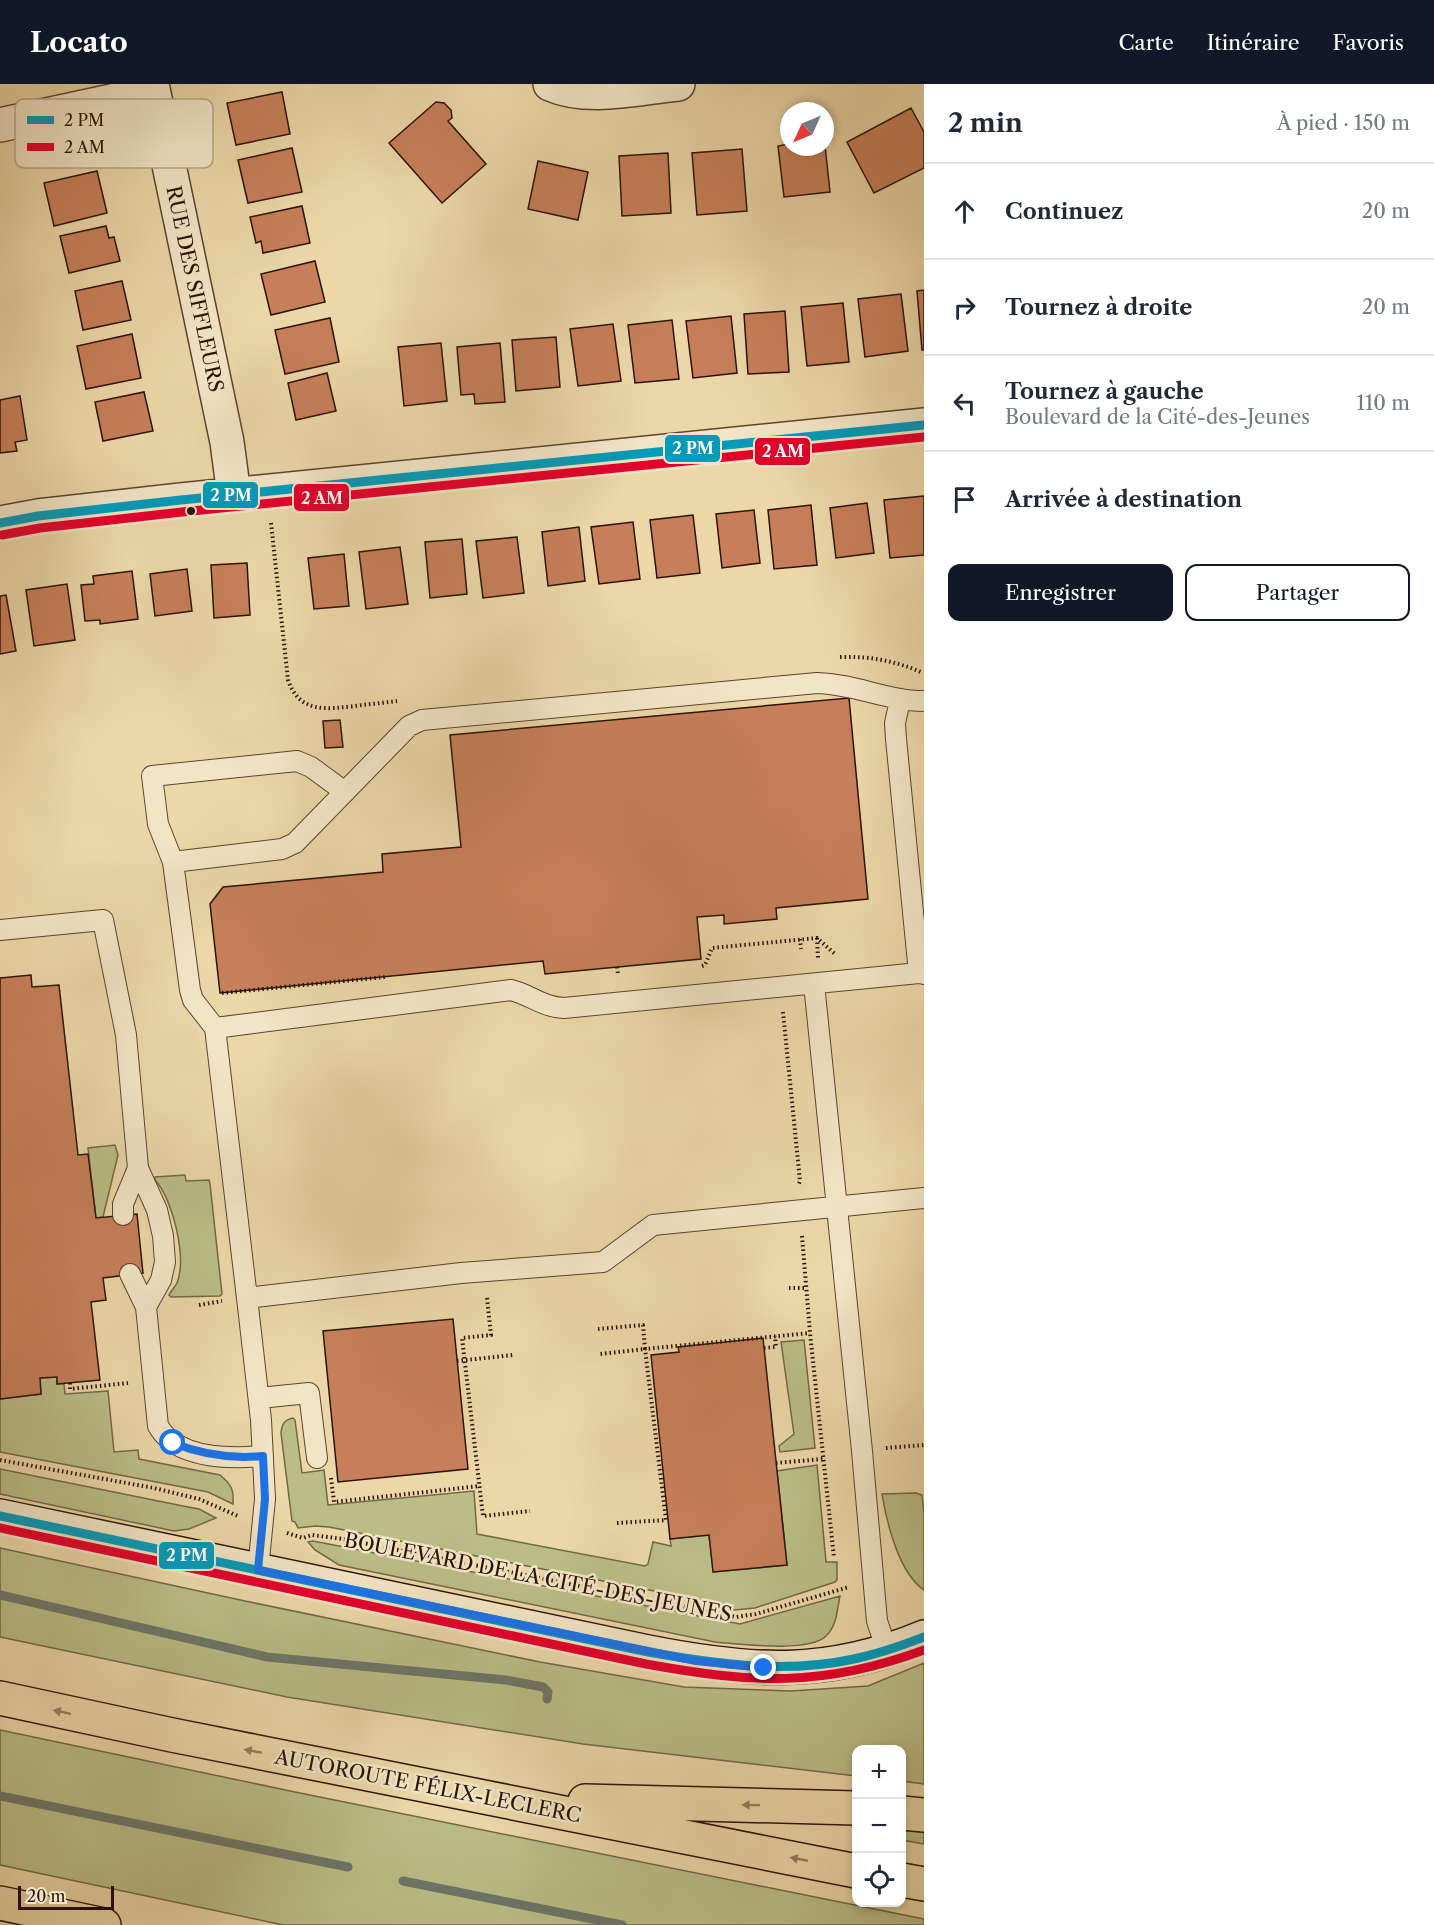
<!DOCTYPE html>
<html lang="fr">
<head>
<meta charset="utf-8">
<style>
	:root { --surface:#fff; --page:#f6f6f7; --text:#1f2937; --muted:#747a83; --line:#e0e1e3; --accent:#111827 }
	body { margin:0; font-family:"Libre Caslon Text",serif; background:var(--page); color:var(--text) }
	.controls { position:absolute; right:18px; bottom:18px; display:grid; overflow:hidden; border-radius:12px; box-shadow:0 3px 9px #0003 }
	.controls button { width:54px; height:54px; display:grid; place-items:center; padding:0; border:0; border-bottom:2px solid var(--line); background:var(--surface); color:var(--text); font:30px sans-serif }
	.compass { position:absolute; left:780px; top:18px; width:54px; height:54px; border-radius:50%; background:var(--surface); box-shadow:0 3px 9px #0003; rotate:226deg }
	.scale { position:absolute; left:18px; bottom:15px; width:96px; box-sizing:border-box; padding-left:6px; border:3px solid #2c1204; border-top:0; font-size:16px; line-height:21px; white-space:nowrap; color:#2c1204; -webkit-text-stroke:4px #f2e5c6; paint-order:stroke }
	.stop { position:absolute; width:18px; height:18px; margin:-14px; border:4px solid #1a73e8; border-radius:50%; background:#fff }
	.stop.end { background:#1a73e8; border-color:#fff; box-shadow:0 2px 6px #0008 }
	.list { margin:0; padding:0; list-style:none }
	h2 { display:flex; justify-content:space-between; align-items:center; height:78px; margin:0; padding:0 24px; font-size:26px }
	h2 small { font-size:20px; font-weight:400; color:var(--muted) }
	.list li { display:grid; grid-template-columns:39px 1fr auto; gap:18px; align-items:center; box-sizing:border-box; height:96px; padding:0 24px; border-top:2px solid var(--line) }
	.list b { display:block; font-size:22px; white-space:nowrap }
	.list p { margin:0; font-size:20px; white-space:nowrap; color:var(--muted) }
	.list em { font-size:20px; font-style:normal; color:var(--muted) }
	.actions { display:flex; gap:12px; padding:18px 24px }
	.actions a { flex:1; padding:14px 0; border:2px solid var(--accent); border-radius:12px; text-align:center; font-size:21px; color:var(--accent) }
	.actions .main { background:var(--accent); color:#fff }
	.icon { flex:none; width:33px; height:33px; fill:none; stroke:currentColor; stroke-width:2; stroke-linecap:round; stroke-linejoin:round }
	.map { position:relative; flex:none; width:924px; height:1841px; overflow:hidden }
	header { display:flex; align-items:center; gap:36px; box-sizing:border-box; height:84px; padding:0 30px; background:var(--accent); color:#fff }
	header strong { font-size:28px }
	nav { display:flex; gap:33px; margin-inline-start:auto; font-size:21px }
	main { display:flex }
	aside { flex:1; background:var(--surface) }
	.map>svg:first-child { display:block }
</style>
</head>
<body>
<header>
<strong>Locato</strong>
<nav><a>Carte</a><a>Itinéraire</a><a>Favoris</a></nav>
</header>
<main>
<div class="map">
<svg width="924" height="1841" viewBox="0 0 924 1841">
	<rect width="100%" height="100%" fill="#ebd7a8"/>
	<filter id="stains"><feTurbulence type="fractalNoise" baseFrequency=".00333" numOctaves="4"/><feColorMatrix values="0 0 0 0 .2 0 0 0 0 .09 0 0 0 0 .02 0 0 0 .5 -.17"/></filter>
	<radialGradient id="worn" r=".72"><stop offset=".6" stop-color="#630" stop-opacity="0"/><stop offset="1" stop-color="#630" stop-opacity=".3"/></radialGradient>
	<path fill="#babd86" stroke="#736845" stroke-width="1.5" d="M115,1061L118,1071L103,1133L96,1134L88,1064Z
		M185,1091L186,1097L209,1096L210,1100L222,1210L220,1212L171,1213L169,1211C171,1207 175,1203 177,1199C187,1174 173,1115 155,1096V1093Z
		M804,1256L815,1364L780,1368L779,1362L794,1350L781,1258Z
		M57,1293V1300H64L65,1310L108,1307L114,1368L138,1366L139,1375L220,1391C231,1400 234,1405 233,1420L208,1408L0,1368V1315L41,1310L40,1294Z
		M293,1334L295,1336L302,1389L324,1386L328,1421L474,1407L477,1450L645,1482L648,1480L653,1458L671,1462L670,1455L709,1451L714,1488L787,1481L777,1387L817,1381L826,1478H837V1496L835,1498L755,1524L734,1526L659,1508L329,1443L315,1442L298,1444L295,1438L292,1437L281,1349C282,1340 284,1336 293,1334Z
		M0,1385L183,1422L199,1425L216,1434L189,1445L174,1447L0,1410Z
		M916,1409L922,1411L924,1430V1506C899,1489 887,1440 882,1410Z
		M313,1457L740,1540L840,1512C837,1525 837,1542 826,1552C809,1569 740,1560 715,1558L339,1481L315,1466L308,1458Z
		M0,1464L245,1517L540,1578L684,1603L791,1607L868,1602L924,1579V1700L902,1697V1666H856V1692L583,1660L287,1613L0,1553Z
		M0,1646L295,1708L924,1835V1841H283L0,1781Z
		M902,1746L924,1748V1760L902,1756Z"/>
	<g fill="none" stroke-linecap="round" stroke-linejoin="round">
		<path stroke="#6d7669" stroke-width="9" d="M0,1511L267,1573L506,1596L543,1603L548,1608L547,1615
			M0,1712L348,1783
			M403,1797L622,1841"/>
	</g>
	<path fill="#c67f5a" stroke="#2c1204" stroke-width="1.5" d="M282,8L290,50L236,61L227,19Z
		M436,18L444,19L451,26L452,34L448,37L486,80L442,119L389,59Z
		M911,24L924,48V84L874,109L847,58Z
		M789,60V63H825V61L830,108L784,113L778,62Z
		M292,64L302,108L248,119L238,76Z
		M742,65L747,127L697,131L692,69Z
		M668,69L671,129L622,132L619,72Z
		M538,77L588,88L578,136L528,125Z
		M97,87L107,129L54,142L44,99Z
		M302,122L310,159L263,169L261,157L256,159L250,133Z
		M106,142L109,154L114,153L120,177L69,189L60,152Z
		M315,177L325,218L271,231L261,190Z
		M122,197L131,236L83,246L75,207Z
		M924,206V266H922L917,207Z
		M901,210L908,267L865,273L858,215Z
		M843,219L849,278L807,282L801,223Z
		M785,227L789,288L748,290L744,230Z
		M731,232L737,289L693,294L686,237Z
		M330,234L339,278L285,290L275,246Z
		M672,236L679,295L635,299L628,241Z
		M613,240L621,297L578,302L570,245Z
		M132,250L141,294L86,305L77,262Z
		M556,253L560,303L516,307L512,256Z
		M441,259L447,317L404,322L398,263Z
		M500,259L505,318L475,320L474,310L461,311L457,263Z
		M327,289L336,327L296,336L288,299Z
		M144,308L153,347L103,357L95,318Z
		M20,312L27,356L15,358L17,367L0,369V316Z
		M924,412V471L890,474L884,416Z
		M867,419L874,469L836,474L830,424Z
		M811,421L817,481L774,485L768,426Z
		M754,426L760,479L722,484L716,430Z
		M693,431L700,489L657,494L650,436Z
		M633,438L640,495L599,500L591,443Z
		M579,443L585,497L548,502L542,448Z
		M517,453L524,509L483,514L476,457Z
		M462,455L467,510L430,514L425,458Z
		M400,463L408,520L366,525L359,468Z
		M344,470L349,522L314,525L308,474Z
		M247,479L250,531L214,534L211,481Z
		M187,485L192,527L155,532L150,490Z
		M132,487L138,535L100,540V536L85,537L81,501L94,500L93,492Z
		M67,500L75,556L34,562L26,506Z
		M6,511L16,567L0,570V512Z
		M849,614L868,815L776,824L777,835L724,840V831L697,833L701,875L545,890L543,877L220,909L210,820L223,803L383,788L382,770L461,763L450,651Z
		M340,636L343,663L325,664L323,637Z
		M31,891L32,903L59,901L78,1071L88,1070L96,1134L137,1130L143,1189L103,1194L106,1216L91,1218L100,1296L57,1300V1293L40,1294L41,1310L0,1315V894Z
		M453,1235L468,1385L338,1398L323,1247Z
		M763,1254L787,1481L713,1488L709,1451L670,1455L651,1271L679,1268L678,1263Z"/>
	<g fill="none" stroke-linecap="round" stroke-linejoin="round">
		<defs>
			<path id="lane" d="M900,616L895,639L896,655L919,889
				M173,778L158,740L152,692L297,677L311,683L345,708
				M0,846L103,836L126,951L138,1084L157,1126L163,1152L165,1178L161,1196L146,1223L158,1342C177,1375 229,1375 263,1372
				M814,900L862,1367L877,1537L887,1567
				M215,944L193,916L190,906L173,778L282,765L295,759L409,642L422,636L817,599C855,600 887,617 924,617
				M123,1131V1120L138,1084
				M130,1190L146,1223
				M247,1214L215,944L511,906C531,911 542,923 564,924L919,889L924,890
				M259,1314L309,1309L317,1374
				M258,1486L265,1415L261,1336L247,1214L461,1189L603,1178L653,1141L924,1114"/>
			<path id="street" d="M152,0L227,358L234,411
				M550,0C589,17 637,4 678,0
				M0,41L153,8
				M0,439L38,432L181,416L924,341"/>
			<path id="secondary" d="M0,1432L648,1568C750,1588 826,1594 924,1553"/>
			<path id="highway" d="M0,1614L172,1651L856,1787
				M585,1717L856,1724
				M902,1729L924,1731
				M902,1796L924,1800
				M0,1819L104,1841"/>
		</defs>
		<use href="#lane" stroke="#5c432d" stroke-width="22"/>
		<use href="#street" stroke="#5c432d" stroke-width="36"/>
		<use href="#secondary" stroke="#2c1204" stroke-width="36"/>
		<use href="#highway" stroke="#2c1204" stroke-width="36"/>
		<path stroke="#2c1204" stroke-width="4" stroke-dasharray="1.5 3" stroke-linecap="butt" d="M271,439L288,596C300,630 326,625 355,622C369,620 383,619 397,617
			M840,573C870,572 896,577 923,589
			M817,854L818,874
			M800,855L801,865
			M702,882L705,881L712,864L817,854L836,871
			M617,883L618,890
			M222,909L385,893
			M783,928L800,1097L798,1102
			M802,1152L810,1249L834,1474
			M789,1204H805
			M487,1214L491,1251L462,1254L483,1432L530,1427
			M199,1221L222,1217
			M598,1245L643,1241L645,1265L600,1270
			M764,1264L776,1263L775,1252
			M457,1277L513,1271
			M70,1299V1305L128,1299
			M886,1364L924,1361
			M0,1376L154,1404L199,1415L238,1432
			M776,1379L823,1375
			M331,1394L334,1418L480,1402
			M617,1439L666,1436L645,1265L810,1249
			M287,1449L303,1454L312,1451L343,1455L736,1533L756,1530L849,1503"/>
		<use href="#lane" stroke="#f2e5c6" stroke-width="20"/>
		<use href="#street" stroke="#f2e5c6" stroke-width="33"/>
		<use href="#secondary" stroke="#f2e5c6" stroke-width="33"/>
		<use href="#highway" stroke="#ebd7a8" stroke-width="33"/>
		<defs>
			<path id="bus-1" d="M0,439L38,432L181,416L924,341
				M0,1432L648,1568C716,1580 785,1590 854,1575C878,1570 901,1562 924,1553"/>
			<path id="bus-2" d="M2,451L40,444L182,428L924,353
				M0,1444L646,1580C751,1599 822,1604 924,1566"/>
		</defs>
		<use href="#bus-1" stroke="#f2e5c6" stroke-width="14"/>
		<use href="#bus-2" stroke="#f2e5c6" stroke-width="14"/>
		<use href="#bus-1" stroke="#049aba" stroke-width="9"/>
		<use href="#bus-2" stroke="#e4002b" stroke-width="9"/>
	</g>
	<defs><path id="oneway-solid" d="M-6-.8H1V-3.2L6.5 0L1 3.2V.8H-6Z" transform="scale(1.5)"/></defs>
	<g fill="#957e5e">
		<use href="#oneway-solid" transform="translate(62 1628) rotate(-168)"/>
		<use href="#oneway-solid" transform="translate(253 1667) rotate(-169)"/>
		<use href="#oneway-solid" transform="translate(751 1721) rotate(-179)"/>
		<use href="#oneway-solid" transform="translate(799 1775) rotate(-169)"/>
	</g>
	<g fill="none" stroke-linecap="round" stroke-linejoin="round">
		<path stroke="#1a73e8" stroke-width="8" d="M173,1359C203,1371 231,1375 263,1372L265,1415L258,1486L696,1577L764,1584"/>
	</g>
	<circle fill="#2c1204" stroke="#f2e5c6" stroke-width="2" cx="191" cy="427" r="5"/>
	<g text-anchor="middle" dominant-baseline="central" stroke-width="5" stroke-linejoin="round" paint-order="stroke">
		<g font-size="20" fill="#2c1204" stroke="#f2e5c6">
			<text transform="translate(195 205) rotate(78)">RUE DES SIFFLEURS</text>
			<text transform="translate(538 1493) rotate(11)">BOULEVARD DE LA CITÉ-DES-JEUNES</text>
			<text transform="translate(428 1702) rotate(11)">AUTOROUTE FÉLIX-LECLERC</text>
		</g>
	</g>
	<rect x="15" y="15" width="198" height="69" rx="9" fill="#f2e5c6" stroke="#b7a68c" stroke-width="1.5"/>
	<rect x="27" y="32" width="27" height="8" fill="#049aba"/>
	<rect x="27" y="59" width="27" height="8" fill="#e4002b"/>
	<g font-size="16" fill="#2c1204">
		<text x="64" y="42">2 PM</text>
		<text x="64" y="69">2 AM</text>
	</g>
	<g stroke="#f2e5c6" stroke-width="2">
		<rect x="664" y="350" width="57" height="29" rx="6" fill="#049aba"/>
		<rect x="754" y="353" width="57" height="29" rx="6" fill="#e4002b"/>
		<rect x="202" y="397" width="57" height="28" rx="6" fill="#049aba"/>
		<rect x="293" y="399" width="57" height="29" rx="6" fill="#e4002b"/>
		<rect x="158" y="1457" width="57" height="29" rx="6" fill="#049aba"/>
	</g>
	<g font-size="16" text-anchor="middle" font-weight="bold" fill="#fff">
		<text x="693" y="370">2 PM</text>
		<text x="783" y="373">2 AM</text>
		<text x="231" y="417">2 PM</text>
		<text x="322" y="420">2 AM</text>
		<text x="187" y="1477">2 PM</text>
	</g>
	<rect width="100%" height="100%" filter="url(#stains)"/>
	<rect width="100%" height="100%" fill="url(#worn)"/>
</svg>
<div class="controls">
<button>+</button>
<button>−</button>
<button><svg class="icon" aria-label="locate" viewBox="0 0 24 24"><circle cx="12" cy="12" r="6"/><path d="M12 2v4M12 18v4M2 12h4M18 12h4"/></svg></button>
</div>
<svg class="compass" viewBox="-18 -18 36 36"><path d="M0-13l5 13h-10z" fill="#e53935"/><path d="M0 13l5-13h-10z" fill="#747a83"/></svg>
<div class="scale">20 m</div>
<div class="stop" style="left:173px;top:1359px"></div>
<div class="stop end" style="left:764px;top:1584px"></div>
</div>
<aside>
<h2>2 min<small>À pied · 150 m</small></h2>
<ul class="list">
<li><svg class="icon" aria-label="ahead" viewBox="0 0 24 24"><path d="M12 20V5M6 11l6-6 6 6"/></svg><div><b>Continuez</b></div><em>20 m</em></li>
<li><svg class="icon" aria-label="right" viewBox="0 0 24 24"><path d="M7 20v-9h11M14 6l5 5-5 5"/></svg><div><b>Tournez à droite</b></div><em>20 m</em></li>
<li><svg class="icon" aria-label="left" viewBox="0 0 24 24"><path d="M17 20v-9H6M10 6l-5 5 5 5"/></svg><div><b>Tournez à gauche</b><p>Boulevard de la Cité-des-Jeunes</p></div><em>110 m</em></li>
<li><svg class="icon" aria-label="arrive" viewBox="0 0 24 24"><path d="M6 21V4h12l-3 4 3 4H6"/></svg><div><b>Arrivée à destination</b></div></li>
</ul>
<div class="actions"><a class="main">Enregistrer</a><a>Partager</a></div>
</aside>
</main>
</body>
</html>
